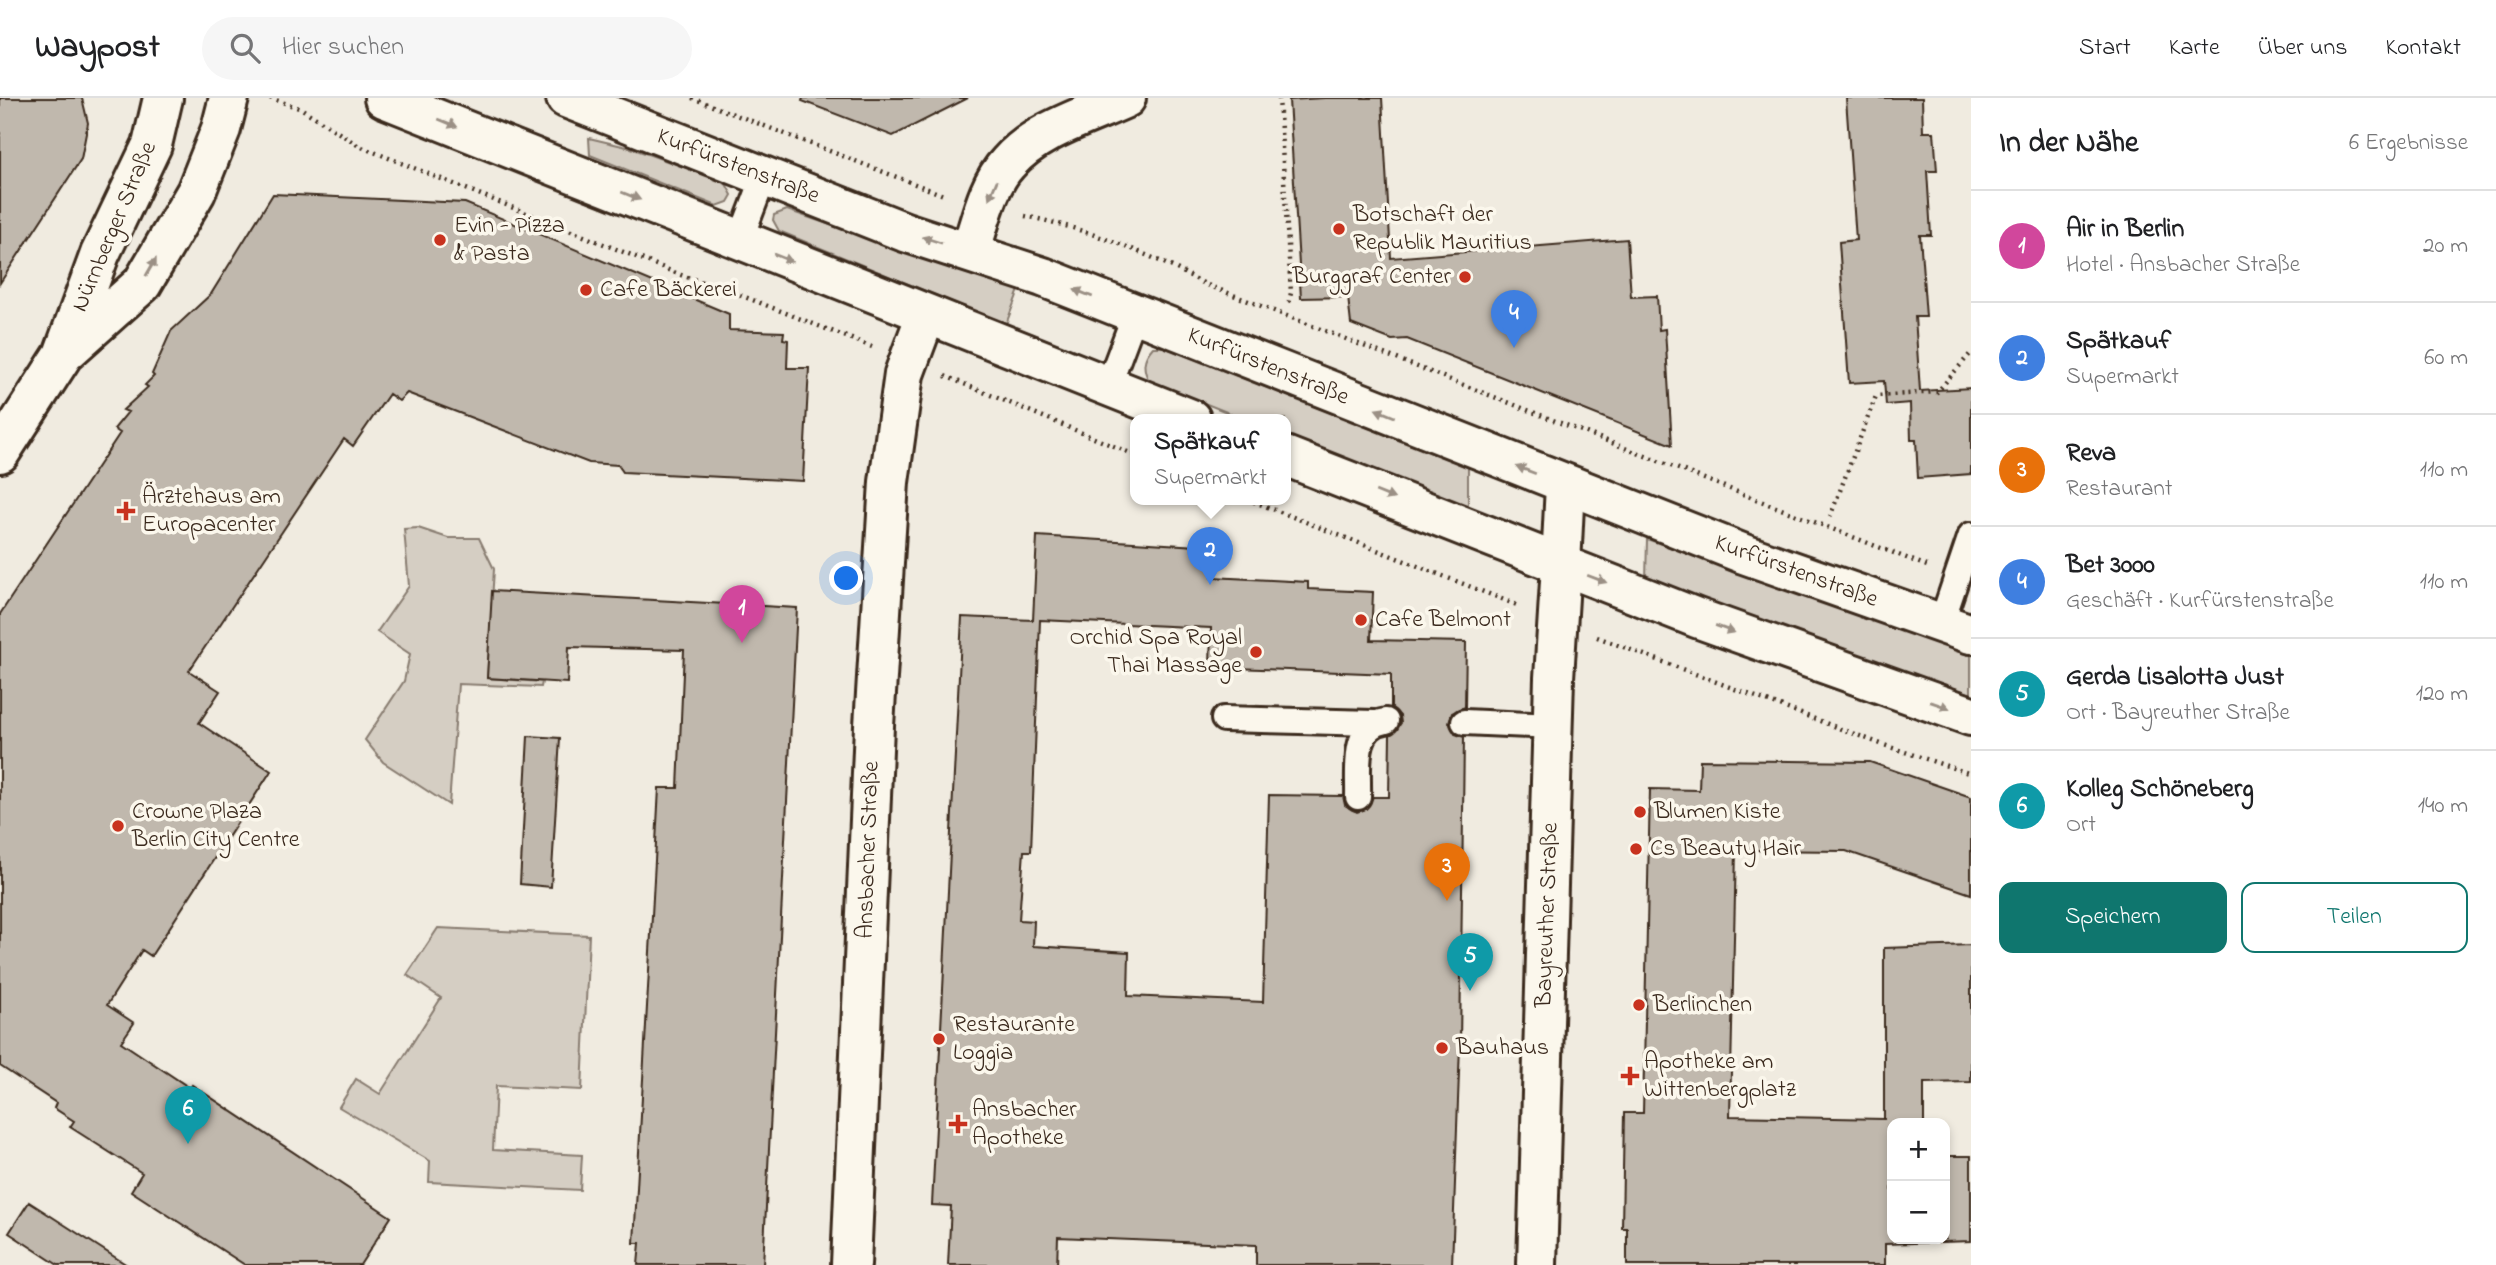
<!DOCTYPE html>
<html lang="de">
<head>
<meta charset="utf-8">
<style>
	:root { --surface:#fff; --page:#f6f6f6; --text:#202124; --muted:#757577; --line:#e0e0e0; --accent:#0f766e }
	body { margin:0; font-family:"Indie Flower",sans-serif; background:var(--page); color:var(--text) }
	.controls { position:absolute; right:21px; bottom:21px; display:grid; overflow:hidden; border-radius:14px; box-shadow:0 4px 10px #0003 }
	.controls button { width:63px; height:63px; display:grid; place-items:center; padding:0; border:0; border-bottom:2px solid var(--line); background:var(--surface); color:var(--text); font:35px sans-serif }
	.you { position:absolute; left:847px; top:481px; width:24px; height:24px; margin:-18px; border:5px solid #fff; border-radius:50%; background:#1a73e8; box-shadow:0 0 0 10px #1a73e833 }
	.badge { display:grid; place-items:center; width:46px; height:46px; border-radius:50%; background:var(--accent); color:#fff; font-size:23px; font-weight:700 }
	.pin { position:absolute; translate:-50% -58px; filter:drop-shadow(0 2px 4px #0008) }
	.pin::after { content:''; position:absolute; top:37px; width:24px; height:21px; background:inherit; clip-path:polygon(0 0,100% 0,50% 100%) }
	.popup { position:absolute; left:1130px; top:316px; width:161px; height:91px; box-sizing:border-box; display:grid; place-content:center; border-radius:14px; background:var(--surface); filter:drop-shadow(0 2px 5px #0005); font-size:23px; white-space:nowrap; color:var(--muted) }
	.popup b { font-size:26px; color:var(--text) }
	.popup::after { content:''; position:absolute; left:50%; top:100%; margin-left:-14px; border:14px solid transparent; border-top-color:var(--surface) }
	.list { margin:0; padding:0; list-style:none }
	h2 { display:flex; justify-content:space-between; align-items:center; height:91px; margin:0; padding:0 28px; font-size:30px }
	h2 small { font-size:23px; font-weight:400; color:var(--muted) }
	.list li { display:grid; grid-template-columns:46px 1fr auto; gap:21px; align-items:center; box-sizing:border-box; height:112px; padding:0 28px; border-top:2px solid var(--line) }
	.list b { display:block; font-size:26px; white-space:nowrap }
	.list p { margin:0; font-size:23px; white-space:nowrap; color:var(--muted) }
	.list em { font-size:23px; font-style:normal; color:var(--muted) }
	.actions { display:flex; gap:14px; padding:21px 28px }
	.actions a { flex:1; padding:16px 0; border:2px solid var(--accent); border-radius:14px; text-align:center; font-size:24px; color:var(--accent) }
	.actions .main { background:var(--accent); color:#fff }
	.icon { flex:none; width:38px; height:38px; fill:none; stroke:currentColor; stroke-width:2; stroke-linecap:round; stroke-linejoin:round }
	.map { position:relative; flex:none; width:1971px; height:1167px; overflow:hidden }
	header { display:flex; align-items:center; gap:42px; box-sizing:border-box; height:98px; padding:0 35px; background:var(--surface); border-bottom:2px solid var(--line) }
	header strong { font-size:33px }
	nav { display:flex; gap:38px; margin-inline-start:auto; font-size:24px }
	.search { width:490px; height:63px; background:var(--page); display:flex; align-items:center; gap:18px; box-sizing:border-box; padding:0 24px; border-radius:38px; color:var(--muted); font-size:26px }
	main { display:flex }
	aside { flex:1; background:var(--surface) }
	.map>svg:first-child { display:block }
</style>
</head>
<body>
<header>
<strong>Waypost</strong>
<div class="search"><svg class="icon" aria-label="search" viewBox="0 0 24 24"><circle cx="10" cy="10" r="6"/><path d="M15 15l6 6"/></svg>Hier suchen</div>
<nav><a>Start</a><a>Karte</a><a>Über uns</a><a>Kontakt</a></nav>
</header>
<main>
<div class="map">
<svg width="1971" height="1167" viewBox="0 0 1971 1167">
	<rect width="100%" height="100%" fill="#f0ebe0"/>
	<filter id="ink" filterUnits="userSpaceOnUse"><feTurbulence type="fractalNoise" baseFrequency=".0143" numOctaves="2"/><feDisplacementMap in="SourceGraphic" scale="14" xChannelSelector="R" yChannelSelector="G"/><feConvolveMatrix kernelMatrix="1 2 1 2 8 2 1 2 1" color-interpolation-filters="sRGB"/></filter>
	<g filter="url(#ink)">
		<path fill="#d5cec3" stroke="#887c70" stroke-width="2" d="M589,40L631,50L725,84L732,97L728,104L717,108L590,57Z
			M787,112L1019,192L1006,226L779,133L773,122L774,117Z
			M1153,249H1164L1468,369V409L1285,337V321H1244L1149,283C1142,270 1143,260 1153,249Z
			M418,430L448,440H479L494,471L487,580L542,584L541,589L458,586L449,707L383,664L365,642L404,583L410,556L377,534L409,488L404,431Z
			M1647,441L1971,556V596L1646,482Z
			M438,830L589,837L582,992L496,988L493,1052L582,1057L580,1092L429,1084L430,1063L339,1009L356,981L380,996L441,900L407,877Z"/>
		<path fill="#c0b8ad" stroke="#3b2a1e" stroke-width="2" fill-rule="evenodd" d="M0,0H82L88,25L81,61L0,185Z
			M803,0H968L893,38L802,3Z
			M1325,0H1382L1391,160L1627,141L1631,199L1657,198L1659,232L1665,231L1672,347L1407,241L1392,242L1351,226L1348,199L1301,200L1289,2Z
			M1846,0H1922L1923,34H1934L1937,73H1927L1931,137H1920L1926,219H1915L1920,293L1971,290V376L1918,380L1916,342H1911L1910,305L1886,307L1884,283L1849,285L1839,144L1856,142Z
			M273,96L465,105L729,216V232L784,234L783,241L788,242L787,270H809L803,383L623,374L618,367L589,365L407,295L399,303L389,296L353,348L344,341L189,573L220,593L199,625L271,673L151,858L142,852L107,907L134,925L121,944L190,990L192,987L391,1119L360,1167H245L131,1093L142,1075L70,1029L74,1023L54,1010L56,1005L0,968V516L120,335L114,331L128,314L123,312L148,289L145,287L154,278L152,276L171,233L211,196Z
			M1037,438L1213,449L1212,479L1308,484V491L1373,494L1371,542L1466,544L1465,609L1452,615L1449,624L1455,636L1464,639L1460,947L1452,1167H1256V1147L1058,1139L1057,1167H948L951,1108L932,1107L962,519L1033,522ZM1040,522L1211,530L1210,569L1391,576V609L1400,618L1401,625L1390,637L1389,699H1373L1366,711L1357,714L1345,707L1343,698L1269,697L1263,904L1128,898L1129,854L1033,848L1034,823L1019,822L1024,753H1031Z
			M492,493L797,510L763,1167H638L640,1145H634L659,690H678L684,552L569,549L567,585L487,580Z
			M528,638L560,640L551,789L520,786Z
			M1700,662L1870,664L1971,699V796L1846,753L1736,752L1730,1018L1884,1021V850L1971,847V984L1924,985V1025H1892V1141H1945V1058H1971V1143L1885,1146V1167H1627V1130H1622L1624,1015H1643L1650,691L1699,692Z
			M29,1104L127,1167H58L9,1135Z"/>
		<g fill="none" stroke-linecap="round" stroke-linejoin="round">
			<defs>
				<path id="lane" d="M740,142L764,79
					M1108,288L1135,216
					M1941,526L1971,437
					M1224,621L1374,625
					M1464,624L1553,628
					M1358,699C1359,672 1351,628 1386,623"/>
				<path id="street" d="M970,154C980,126 987,87 1008,65C1036,32 1087,18 1126,0
					M851,1167L874,628L889,384L904,276L926,217
					M1537,1167L1554,580L1561,467"/>
				<path id="secondary" d="M384,0L1191,321
					M566,0L905,134L1043,179L1744,456L1971,536
					M67,253L142,186L196,94L221,31L229,0
					M0,355L63,257L100,156L152,47L163,0
					M1285,358L1697,520L1971,618
					M1561,467L1565,387"/>
			</defs>
			<use href="#lane" stroke="#3b2a1e" stroke-width="30"/>
			<use href="#street" stroke="#3b2a1e" stroke-width="44"/>
			<use href="#secondary" stroke="#3b2a1e" stroke-width="44"/>
			<path stroke="#3b2a1e" stroke-width="4.5" stroke-dasharray="2 5" stroke-linecap="butt" d="M270,0L302,11L359,48L681,177L735,195L872,249
				M692,0L946,98
				M1279,0L1291,195L1288,208
				M1025,118C1088,131 1149,155 1205,186L1927,468
				M945,278L1135,357
				M1247,401L1517,507
				M1830,419L1876,298L1937,294L1971,255
				M1597,539L1881,646L1971,676"/>
			<use href="#lane" stroke="#fbf7ec" stroke-width="24"/>
			<use href="#street" stroke="#fbf7ec" stroke-width="38"/>
			<use href="#secondary" stroke="#fbf7ec" stroke-width="38"/>
		</g>
		<defs><path id="oneway-solid" d="M-6-.8H1V-3.2L6.5 0L1 3.2V.8H-6Z" transform="scale(1.75)"/></defs>
		<g fill="#9b9085">
			<use href="#oneway-solid" transform="translate(448 25) rotate(22)"/>
			<use href="#oneway-solid" transform="translate(993 92) rotate(113)"/>
			<use href="#oneway-solid" transform="translate(631 98) rotate(22)"/>
			<use href="#oneway-solid" transform="translate(932 142) rotate(-162)"/>
			<use href="#oneway-solid" transform="translate(783 160) rotate(22)"/>
			<use href="#oneway-solid" transform="translate(151 169) rotate(-60)"/>
			<use href="#oneway-solid" transform="translate(1083 195) rotate(-158)"/>
			<use href="#oneway-solid" transform="translate(1385 315) rotate(-158)"/>
			<use href="#oneway-solid" transform="translate(1526 372) rotate(-159)"/>
			<use href="#oneway-solid" transform="translate(1385 397) rotate(22)"/>
			<use href="#oneway-solid" transform="translate(1597 481) rotate(21)"/>
			<use href="#oneway-solid" transform="translate(1725 531) rotate(20)"/>
			<use href="#oneway-solid" transform="translate(1940 607) rotate(19)"/>
		</g>
	</g>
	<g fill="#c8321e" stroke="#fbf7ec" stroke-width="2.5">
		<circle cx="1339" cy="131" r="7"/>
		<circle cx="440" cy="142" r="7"/>
		<circle cx="1465" cy="179" r="7"/>
		<circle cx="586" cy="192" r="7"/>
		<path d="M122.5 402.5h7v7h7v7h-7v7h-7v-7h-7v-7h7z"/>
		<circle cx="1361" cy="522" r="7"/>
		<circle cx="1256" cy="554" r="7"/>
		<circle cx="1640" cy="714" r="7"/>
		<circle cx="118" cy="728" r="7"/>
		<circle cx="1636" cy="751" r="7"/>
		<circle cx="1639" cy="907" r="7"/>
		<circle cx="939" cy="941" r="7"/>
		<circle cx="1442" cy="950" r="7"/>
		<path d="M1626.5 967.5h7v7h7v7h-7v7h-7v-7h-7v-7h7z"/>
		<path d="M954.5 1015.5h7v7h7v7h-7v7h-7v-7h-7v-7h7z"/>
	</g>
	<g text-anchor="middle" dominant-baseline="central" stroke-width="7" stroke-linejoin="round" paint-order="stroke">
		<g font-size="24" fill="#3b2a1e" stroke="#fbf7ec">
			<text transform="translate(738 69) rotate(21)">Kurfürstenstraße</text>
			<text transform="translate(115 129) rotate(-67)">Nürnberger Straße</text>
			<text transform="translate(1268 269) rotate(22)">Kurfürstenstraße</text>
			<text transform="translate(1796 474) rotate(20)">Kurfürstenstraße</text>
			<text transform="translate(869 752) rotate(-88)">Ansbacher Straße</text>
			<text transform="translate(1548 817) rotate(-88)">Bayreuther Straße</text>
		</g>
		<g font-size="24" fill="#3b2a1e" stroke="#fbf7ec" text-anchor="start">
			<text x="1353" y="117">Botschaft der<tspan x="1353" dy="28">Republik Mauritius</tspan></text>
			<text x="454" y="128">Evin - Pizza<tspan x="454" dy="28">&amp; Pasta</tspan></text>
			<text x="1451" y="179" text-anchor="end">Burggraf Center</text>
			<text x="600" y="192">Cafe Bäckerei</text>
			<text x="142" y="399">Ärztehaus am<tspan x="142" dy="28">Europacenter</tspan></text>
			<text x="1375" y="522">Cafe Belmont</text>
			<text x="1242" y="540" text-anchor="end">Orchid Spa Royal<tspan x="1242" dy="28">Thai Massage</tspan></text>
			<text x="132" y="714">Crowne Plaza<tspan x="132" dy="28">Berlin City Centre</tspan></text>
			<text x="1654" y="714">Blumen Kiste</text>
			<text x="1650" y="751">Cs Beauty Hair</text>
			<text x="1653" y="907">Berlinchen</text>
			<text x="953" y="927">Restaurante<tspan x="953" dy="28">Loggia</tspan></text>
			<text x="1456" y="950">Bauhaus</text>
			<text x="1644" y="964">Apotheke am<tspan x="1644" dy="28">Wittenbergplatz</tspan></text>
			<text x="972" y="1012">Ansbacher<tspan x="972" dy="28">Apotheke</tspan></text>
		</g>
	</g>
</svg>
<div class="controls">
<button>+</button>
<button>−</button>
</div>
<div class="you"></div>
<div class="pin badge" style="left:742px;top:545px;background:#d1479c">1</div>
<div class="pin badge" style="left:1210px;top:487px;background:#3f7fe0">2</div>
<div class="popup"><b>Spätkauf</b>Supermarkt</div>
<div class="pin badge" style="left:1447px;top:803px;background:#e8710a">3</div>
<div class="pin badge" style="left:1514px;top:250px;background:#3f7fe0">4</div>
<div class="pin badge" style="left:1470px;top:893px;background:#0f9aa8">5</div>
<div class="pin badge" style="left:188px;top:1046px;background:#0f9aa8">6</div>
</div>
<aside>
<h2>In der Nähe<small>6 Ergebnisse</small></h2>
<ul class="list">
<li><span class="badge" style="background:#d1479c">1</span><div><b>Air in Berlin</b><p>Hotel · Ansbacher Straße</p></div><em>20 m</em></li>
<li><span class="badge" style="background:#3f7fe0">2</span><div><b>Spätkauf</b><p>Supermarkt</p></div><em>60 m</em></li>
<li><span class="badge" style="background:#e8710a">3</span><div><b>Reva</b><p>Restaurant</p></div><em>110 m</em></li>
<li><span class="badge" style="background:#3f7fe0">4</span><div><b>Bet 3000</b><p>Geschäft · Kurfürstenstraße</p></div><em>110 m</em></li>
<li><span class="badge" style="background:#0f9aa8">5</span><div><b>Gerda Lisalotta Just</b><p>Ort · Bayreuther Straße</p></div><em>120 m</em></li>
<li><span class="badge" style="background:#0f9aa8">6</span><div><b>Kolleg Schöneberg</b><p>Ort</p></div><em>140 m</em></li>
</ul>
<div class="actions"><a class="main">Speichern</a><a>Teilen</a></div>
</aside>
</main>
</body>
</html>
